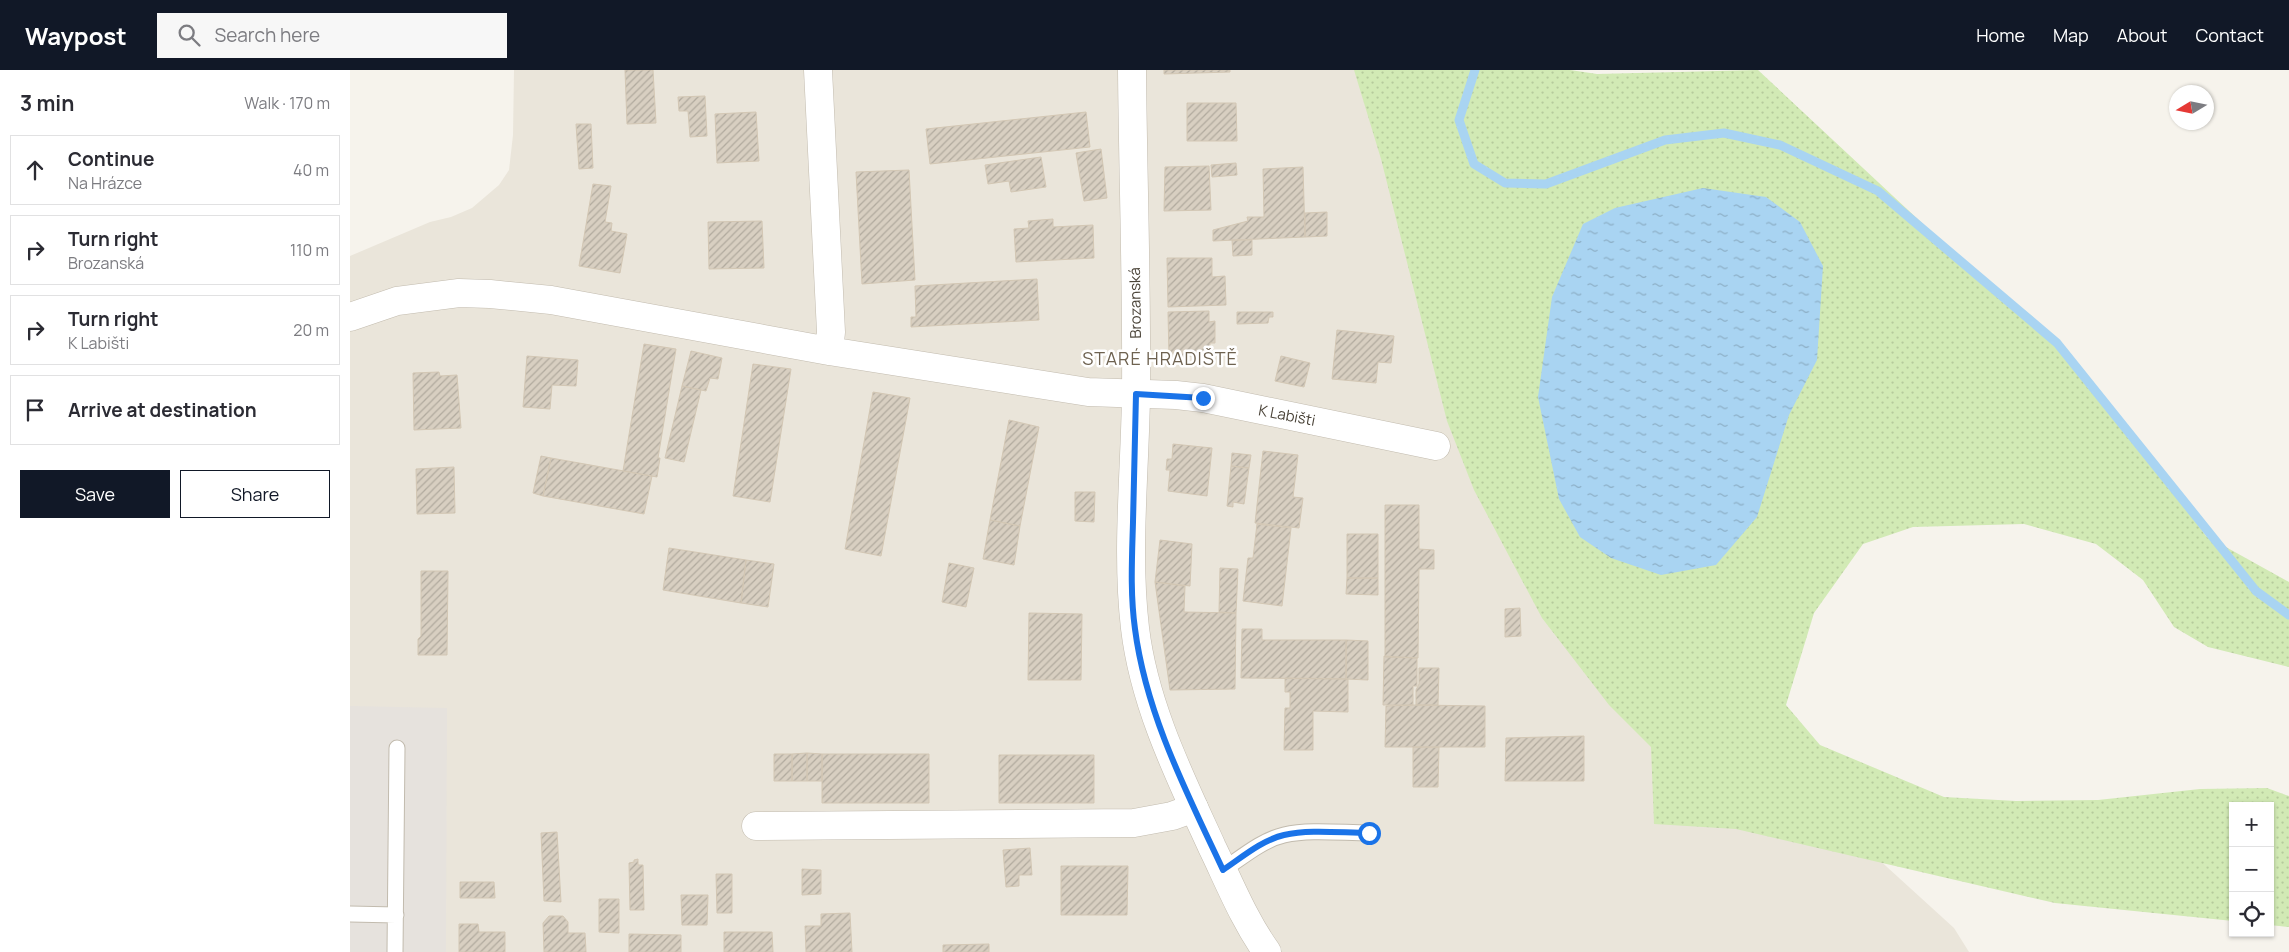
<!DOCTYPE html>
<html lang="en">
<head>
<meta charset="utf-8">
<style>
	:root { --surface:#fff; --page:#f7f7f7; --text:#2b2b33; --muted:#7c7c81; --line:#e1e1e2; --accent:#111827 }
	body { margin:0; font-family:Manrope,sans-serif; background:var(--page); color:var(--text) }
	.controls { position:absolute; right:15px; bottom:15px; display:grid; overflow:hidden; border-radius:0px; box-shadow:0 1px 4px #0004 }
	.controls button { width:45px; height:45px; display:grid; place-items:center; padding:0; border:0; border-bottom:1px solid var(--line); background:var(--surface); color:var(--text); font:25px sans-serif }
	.compass { position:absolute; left:1819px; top:15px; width:45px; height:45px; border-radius:50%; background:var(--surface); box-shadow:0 1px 4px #0004; rotate:260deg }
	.stop { position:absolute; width:15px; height:15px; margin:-11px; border:4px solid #1a73e8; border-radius:50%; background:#fff }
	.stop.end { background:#1a73e8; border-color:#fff; box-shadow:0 1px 5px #0008 }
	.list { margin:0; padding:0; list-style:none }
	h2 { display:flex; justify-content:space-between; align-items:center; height:65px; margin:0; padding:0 20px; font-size:21px }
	h2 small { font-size:16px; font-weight:400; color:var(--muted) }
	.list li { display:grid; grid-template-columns:32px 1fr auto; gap:15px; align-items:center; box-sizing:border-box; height:70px; margin:0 10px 10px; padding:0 10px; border:1px solid var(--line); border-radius:0px }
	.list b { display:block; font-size:19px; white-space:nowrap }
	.list p { margin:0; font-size:16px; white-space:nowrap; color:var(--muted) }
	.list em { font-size:16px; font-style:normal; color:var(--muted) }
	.actions { display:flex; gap:10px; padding:15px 20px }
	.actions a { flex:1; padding:11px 0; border:1px solid var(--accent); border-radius:0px; text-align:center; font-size:18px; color:var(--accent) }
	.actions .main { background:var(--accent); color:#fff }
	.icon { flex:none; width:28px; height:28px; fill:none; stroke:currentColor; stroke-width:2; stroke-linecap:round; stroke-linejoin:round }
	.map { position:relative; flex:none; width:1939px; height:882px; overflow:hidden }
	header { display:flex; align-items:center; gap:30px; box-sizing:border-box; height:70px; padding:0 25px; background:var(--accent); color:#fff }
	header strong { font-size:24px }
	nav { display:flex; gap:28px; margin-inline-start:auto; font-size:18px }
	.search { width:350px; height:45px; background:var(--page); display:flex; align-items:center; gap:12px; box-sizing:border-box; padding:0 18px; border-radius:0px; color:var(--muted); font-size:19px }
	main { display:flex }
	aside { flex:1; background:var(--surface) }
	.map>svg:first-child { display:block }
</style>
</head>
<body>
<header>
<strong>Waypost</strong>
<div class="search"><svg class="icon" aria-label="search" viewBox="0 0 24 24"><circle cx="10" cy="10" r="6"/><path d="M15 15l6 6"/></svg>Search here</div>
<nav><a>Home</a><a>Map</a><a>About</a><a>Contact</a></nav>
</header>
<main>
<aside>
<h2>3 min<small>Walk · 170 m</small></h2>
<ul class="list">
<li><svg class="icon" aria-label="ahead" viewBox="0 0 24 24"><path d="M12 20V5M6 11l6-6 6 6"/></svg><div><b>Continue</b><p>Na Hrázce</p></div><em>40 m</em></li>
<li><svg class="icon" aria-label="right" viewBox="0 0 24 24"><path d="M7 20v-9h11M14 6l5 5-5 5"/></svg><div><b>Turn right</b><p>Brozanská</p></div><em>110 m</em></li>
<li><svg class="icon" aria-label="right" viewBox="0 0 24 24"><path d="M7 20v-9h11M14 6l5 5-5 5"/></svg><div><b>Turn right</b><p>K Labišti</p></div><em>20 m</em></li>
<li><svg class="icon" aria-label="arrive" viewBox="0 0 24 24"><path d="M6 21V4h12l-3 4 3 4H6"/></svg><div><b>Arrive at destination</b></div></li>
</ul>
<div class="actions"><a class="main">Save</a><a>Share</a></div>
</aside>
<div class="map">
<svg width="1939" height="882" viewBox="0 0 1939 882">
	<defs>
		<pattern id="grass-dots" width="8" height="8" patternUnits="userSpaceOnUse" patternTransform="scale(1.25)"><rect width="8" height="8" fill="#d2eab5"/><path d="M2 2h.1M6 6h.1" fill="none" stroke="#b6ca9c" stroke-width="1.8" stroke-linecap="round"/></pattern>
		<pattern id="water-ripples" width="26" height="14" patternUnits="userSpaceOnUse" patternTransform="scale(1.25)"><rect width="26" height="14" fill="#a9d4f2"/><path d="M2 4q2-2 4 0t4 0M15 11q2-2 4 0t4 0" fill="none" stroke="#8caec5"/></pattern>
		<pattern id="building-hatch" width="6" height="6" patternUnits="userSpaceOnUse" patternTransform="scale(1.25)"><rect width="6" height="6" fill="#d8cfc1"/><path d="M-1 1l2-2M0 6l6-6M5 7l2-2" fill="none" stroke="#b1aa9e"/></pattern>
	</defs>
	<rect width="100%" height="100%" fill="#f6f3ec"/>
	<path fill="#eae5da" d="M164,0H1070L1226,514L1604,858L1619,882H0V186L80,152L101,147L122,138L149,115L159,100L163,65Z"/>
	<path fill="#e6e2dd" d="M0,636L97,638L96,882H0Z"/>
	<path fill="url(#grass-dots)" d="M1004,0H1220L1247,4L1408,0L1617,195L1682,246L1790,375L1856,466L1939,512V597L1858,577L1824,557L1793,510L1746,474L1674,454L1563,457L1513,474L1464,543L1436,635L1470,675L1594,727L1666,731L1748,730L1850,719L1917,718L1939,726V857L1920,855V736H1883V851L1705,833L1386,759L1304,754L1301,677L1259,635L1192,548L1124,420L1097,351L1031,89Z"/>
	<path fill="url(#water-ripples)" d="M1353,118L1416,127L1450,152L1473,196L1467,290L1439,345L1407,447L1366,495L1311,505L1261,488L1230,467L1209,429L1188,327L1202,227L1233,154L1265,138Z"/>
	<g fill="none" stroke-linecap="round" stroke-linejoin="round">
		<path stroke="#a9d4f2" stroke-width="9" d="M1125,0L1109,50L1124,94L1155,113L1196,114L1315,70L1374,63L1430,75L1528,121L1707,273L1906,521L1939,545"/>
	</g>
	<path fill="url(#building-hatch)" stroke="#d3c7b4" d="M275,0H303L306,53L277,54Z
		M814,0H880V2L814,4Z
		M355,26L357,66L340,67L338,41H329L328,27Z
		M837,33H886L887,71H837Z
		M406,42L409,91L367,93L365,44Z
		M736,42L740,77L580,94L576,59Z
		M226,54H241L243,98L229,99Z
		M751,79L757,128L734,131L726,83Z
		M691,87L696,117L661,122L659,111L638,114L635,95Z
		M886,93L887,105L862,107L861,95Z
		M859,96L861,140L814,141L815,97Z
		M953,97L955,167L863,171V160L898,151L897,147H914L913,99Z
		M559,100L565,210L512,214L506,102Z
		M243,114L261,116L255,152L262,153L261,161L277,164L270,203L229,196Z
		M977,142V166L955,167V143Z
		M703,149V157L743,155L744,188L666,192L664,159L679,158L678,151Z
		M412,151L414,198L359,199L358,152Z
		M882,170H902V185L883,186Z
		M817,188H862V207L875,206L876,235L818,237Z
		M687,209L689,250L561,257V247H566L565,216Z
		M859,241V252L865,251V273H860V285L819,287L818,242Z
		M887,242H923V247H919L918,253L887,254Z
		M987,260L1044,266L1041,293L1028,292L1026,313L982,309Z
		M294,274L326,279L308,388H310L307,407L273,401Z
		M341,281L372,288L368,309L360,308L356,321L332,316Z
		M177,286L228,290L226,316L202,315L200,339L173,337Z
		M931,286L960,293L954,317L925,311Z
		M403,294L441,299L420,432L383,426Z
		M89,302L90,306L107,305L111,358L64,360L63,303Z
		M332,316L351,320L334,392L315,388Z
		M523,322L560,328L531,486L495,479Z
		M659,350L689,357L670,456L640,450Z
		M823,374L862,378L857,426L818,421L820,400H816L817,389H822Z
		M913,381L948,385L943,427L953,428L949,458L905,453Z
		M882,383L901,385L899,398L881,396Z
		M191,386L201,388L193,426L183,423Z
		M201,388L302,406L294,444L193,426Z
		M881,396L899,398L894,434L883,432V437L877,436Z
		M104,397L105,443L67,444L66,399Z
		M725,422H745L744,452L725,451Z
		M1035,435H1069V479L1084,480V499H1069L1068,588L1035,587Z
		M640,450L670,456L664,495L633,489Z
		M907,454L941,458L932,536L893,531L898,488H903Z
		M997,464H1028V508H997Z
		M810,470L842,474L840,516L805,512Z
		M319,478L396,490L391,533L313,520Z
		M396,490L424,494L418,537L391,533Z
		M599,493L624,498L616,537L592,532Z
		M870,498L888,499L886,543L869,542Z
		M71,501H98L97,585H68V569L71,566Z
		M997,508H1028V525L996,524Z
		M805,512L835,516L834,542L886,543L885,619L820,620Z
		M1170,538L1171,566L1155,567V539Z
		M679,543L732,544L731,610H678Z
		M892,559H912V570H996V609L891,608Z
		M996,570L1018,571V610L996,609Z
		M1034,586L1067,588V616H1063V635H1033Z
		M1069,598H1089L1088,635H1066V620L1069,614Z
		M935,608L998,609V642L963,641V680H934L935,638H940V622H935Z
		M1066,635L1135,636V677H1035L1036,636Z
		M1234,666V711H1155L1156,668Z
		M1063,677H1089L1088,717H1063Z
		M457,683L472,684V711H457Z
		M457,683V711H442V684Z
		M424,684H442V711H424Z
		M472,684H579V733H472Z
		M649,685H744V733H649Z
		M207,762L211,832L194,831L191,763Z
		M680,778L682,805H669V816L656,817L653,780Z
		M288,789V795H293L294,840H280L279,793L284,792V790Z
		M711,796H778L777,845H711Z
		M452,799L471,800V824L452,825Z
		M366,804H382V843H367Z
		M110,812H144L145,828H110Z
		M331,825H358L357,855H332Z
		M249,829H269V863L249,862Z
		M500,843L502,882H456L455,856H471V844Z
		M199,846H213L218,852V863H235L236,882H194L193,853Z
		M109,854H128L129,862H155V882H109Z
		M374,862H422L423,882H374Z
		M279,864L331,865V882H279Z
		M639,874V882H593V875Z"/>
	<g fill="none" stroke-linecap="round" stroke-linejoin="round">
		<defs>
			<path id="service" d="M873,800C891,788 912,770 934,765C960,759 992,763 1019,763
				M0,844L46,845
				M45,882L47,678"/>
			<path id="minor" d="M468,0L481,262L479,281
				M0,247L47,231L109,223L140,224L201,230L479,281L738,322L826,325L853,328L1086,376
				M406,756L784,753L822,746L844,738"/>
			<path id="tertiary" d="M782,0C783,108 787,216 786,325C785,401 776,482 785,558C794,635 830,707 862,777C879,812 894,850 917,882"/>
		</defs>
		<use href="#service" stroke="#c2bbae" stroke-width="17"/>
		<use href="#minor" stroke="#c2bbae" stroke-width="29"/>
		<use href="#tertiary" stroke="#c2bbae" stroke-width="29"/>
		<use href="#service" stroke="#fff" stroke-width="15"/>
		<use href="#minor" stroke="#fff" stroke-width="28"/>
		<use href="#tertiary" stroke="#fff" stroke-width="28"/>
	</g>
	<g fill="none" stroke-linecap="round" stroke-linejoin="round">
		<path stroke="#1a73e8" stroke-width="6" d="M853,328L786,324C785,366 784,409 783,452C782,488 780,523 785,559C796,644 837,723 873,800C891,788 912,770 934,765C960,759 992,763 1019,763"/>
	</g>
	<g text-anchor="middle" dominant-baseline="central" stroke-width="5" stroke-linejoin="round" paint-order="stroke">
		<g font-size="15" fill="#4b4439" stroke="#fff">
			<text transform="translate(785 233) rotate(-91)">Brozanská</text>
			<text transform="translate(937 345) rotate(11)">K Labišti</text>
		</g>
		<g font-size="18" letter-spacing="1" fill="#6e6250" stroke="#fff">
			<text x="810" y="288">STARÉ HRADIŠTĚ</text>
		</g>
	</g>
</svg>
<div class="controls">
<button>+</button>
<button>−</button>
<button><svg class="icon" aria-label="locate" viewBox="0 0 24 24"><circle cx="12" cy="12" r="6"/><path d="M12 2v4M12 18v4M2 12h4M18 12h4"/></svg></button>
</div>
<svg class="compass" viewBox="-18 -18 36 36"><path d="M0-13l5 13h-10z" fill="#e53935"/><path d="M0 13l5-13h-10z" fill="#7c7c81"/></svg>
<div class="stop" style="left:1019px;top:763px"></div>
<div class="stop end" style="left:853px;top:328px"></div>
</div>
</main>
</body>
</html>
